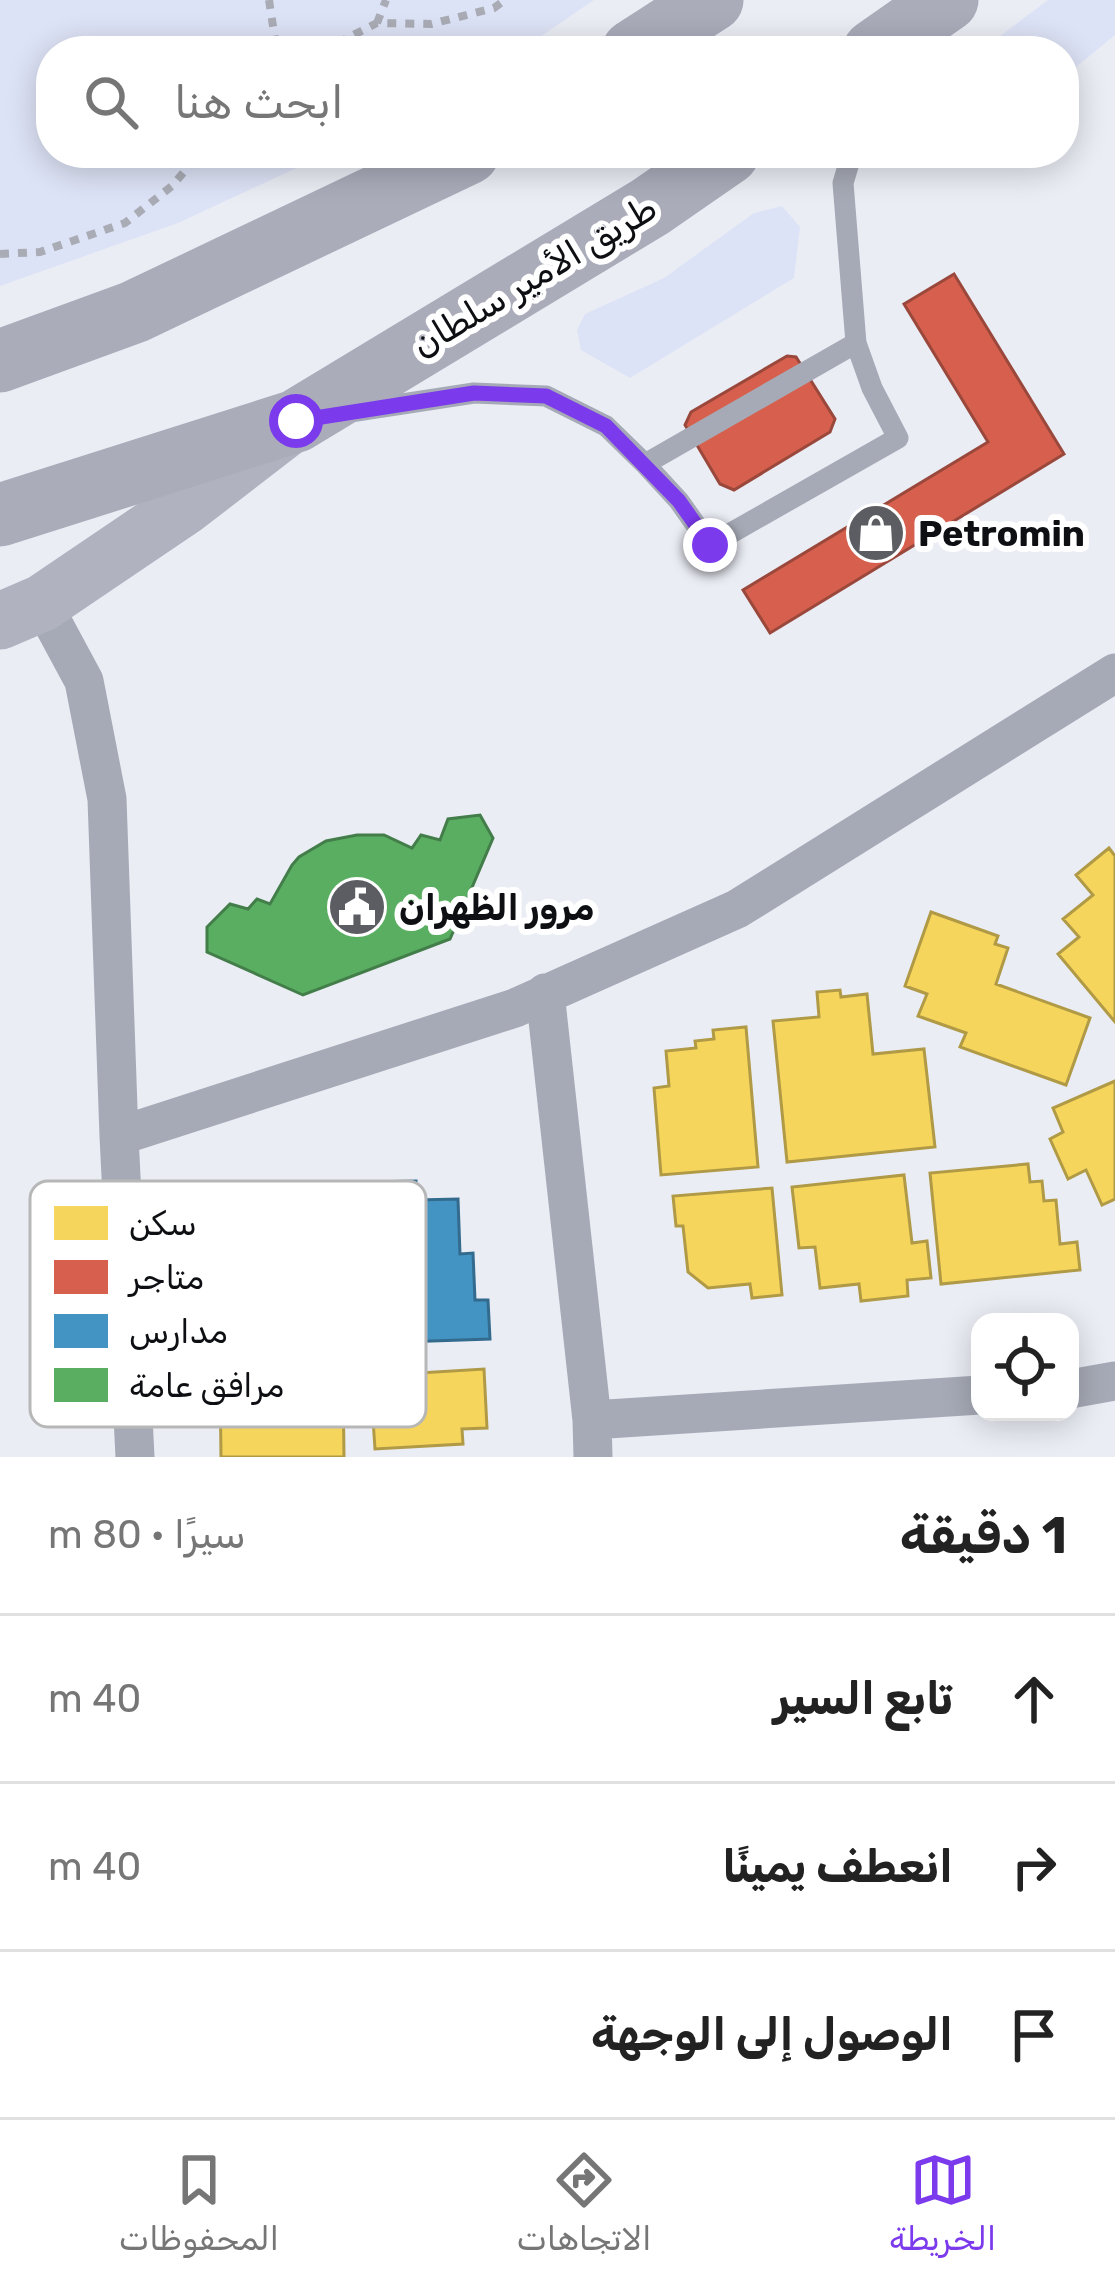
<!DOCTYPE html>
<html lang="ar">
<head>
<meta charset="utf-8">
<style>
	:root { --surface:#fff; --page:#f6f6f6; --text:#222; --muted:#767676; --line:#e0e0e0; --accent:#7c3aed }
	body { margin:0; font-family:Rubik,Vazirmatn,sans-serif; background:var(--page); color:var(--text); direction:rtl }
	.controls { position:absolute; right:36px; bottom:36px; display:grid; overflow:hidden; border-radius:24px; box-shadow:0 6px 30px #0003 }
	.controls button { width:108px; height:108px; display:grid; place-items:center; padding:0; border:0; border-bottom:3px solid var(--line); background:var(--surface); color:var(--text); font:60px sans-serif }
	.stop { position:absolute; width:36px; height:36px; margin:-27px; border:9px solid #7c3aed; border-radius:50%; background:#fff }
	.stop.end { background:#7c3aed; border-color:#fff; box-shadow:0 3px 12px #0008 }
	.list { margin:0; padding:0; list-style:none }
	h2 { display:flex; justify-content:space-between; align-items:center; height:156px; margin:0; padding:0 48px; font-size:51px }
	h2 small { font-size:39px; font-weight:400; color:var(--muted) }
	.list li { display:grid; grid-template-columns:78px 1fr auto; gap:36px; align-items:center; box-sizing:border-box; height:168px; padding:0 48px; border-top:3px solid var(--line) }
	.list b { display:block; font-size:45px; white-space:nowrap }
	.list em { font-size:39px; font-style:normal; color:var(--muted) }
	.icon { flex:none; width:66px; height:66px; fill:none; stroke:currentColor; stroke-width:2; stroke-linecap:round; stroke-linejoin:round }
	.map { position:relative; flex:none; width:1115px; height:1457px; overflow:hidden; direction:ltr }
	.search { position:absolute; background:var(--surface); box-shadow:0 6px 30px #0003; left:36px; right:36px; top:36px; height:132px; display:flex; align-items:center; gap:30px; box-sizing:border-box; padding:0 42px; border-radius:48px; color:var(--muted); font-size:45px }
	.sheet { height:660px; background:var(--surface) }
	nav { display:flex; justify-content:space-around; align-items:center; box-sizing:border-box; height:168px; border-top:3px solid var(--line); background:var(--surface); font-size:33px; color:var(--muted) }
	nav a { display:grid; justify-items:center; gap:6px }
	nav .on { color:var(--accent) }
	.map>svg:first-child { display:block }
</style>
</head>
<body>
<div class="map">
<svg width="1115" height="1457" viewBox="0 0 1115 1457">
	<rect width="100%" height="100%" fill="#ebedf5"/>
	<path fill="#dde3f6" d="M0,0H594L519,51H51V153H329L178,223L0,286Z
		M1048,0H1115V35L1064,77V51H980Z
		M782,206L800,227L794,278L630,378L581,350L577,330L585,314L664,278L754,213Z"/>
	<path fill="#f6d55c" stroke="#b09a46" stroke-width="3" d="M1109,848L1115,856V1022L1058,954L1079,937L1063,919L1093,895L1076,875Z
		M931,912L998,936L995,944L1008,948L996,984L1090,1018L1066,1085L960,1047L966,1033L918,1016L927,994L905,986Z
		M840,990L841,997L867,994L873,1054L924,1049L935,1147L787,1162L773,1021L819,1017L817,992Z
		M746,1027L758,1167L661,1175L654,1088L669,1086L666,1051L696,1048L695,1041L714,1039L713,1030Z
		M1115,1081V1199L1102,1205L1086,1170L1068,1179L1050,1139L1063,1132L1053,1108Z
		M1028,1164L1030,1182L1042,1181L1044,1201L1056,1200L1060,1244L1077,1242L1080,1270L941,1284L930,1173Z
		M904,1175L912,1243L927,1241L931,1278L907,1280L908,1296L861,1301L859,1284L820,1288L815,1247L799,1248L792,1187Z
		M772,1188L782,1295L752,1298L750,1284L708,1288L688,1272L683,1226H676L673,1196Z
		M484,1369L487,1428L462,1429L463,1444L375,1449L370,1376Z
		M343,1378L344,1457H221L220,1379Z"/>
	<path fill="#d6604d" stroke="#9a483c" stroke-width="3" d="M954,274L1064,454L770,633L743,590L988,442L904,304Z
		M787,356L796,357L835,419L830,432L734,490L720,484L685,425L691,412Z"/>
	<path fill="#4393c3" stroke="#336b8e" stroke-width="3" d="M416,1181V1200L458,1199L460,1254L473,1253L475,1300H488L490,1339L374,1343L369,1182Z"/>
	<path fill="#5aae61" stroke="#437e4a" stroke-width="3" d="M480,815L493,838L450,939L303,995L207,952V927L230,904L248,909L257,899L270,904L292,865L299,857L326,841L357,835H384L412,848L421,835L440,840L448,819Z"/>
	<g fill="none" stroke-linecap="round" stroke-linejoin="round">
		<path stroke="#aaacb5" stroke-width="8" stroke-dasharray="9 9" stroke-linecap="butt" d="M269,0L275,39L285,51
			M377,23L386,0
			M322,51L377,23L431,24L494,8L505,0
			M0,254L40,252L125,223L172,186L200,153"/>
		<path stroke="#a6aab6" stroke-width="21" d="M350,412L474,393L546,396L606,426L645,464L856,343L843,183L852,153
			M645,464L679,501L710,545L898,438L872,388L856,343"/>
		<path stroke="#a6aab6" stroke-width="39" d="M42,603L84,681L107,799L119,1136L135,1457
			M545,993L592,1420L593,1457
			M119,1136L515,1008L737,909L1115,673
			M1070,1389L1115,1381
			M592,1420L980,1395"/>
		<path stroke="#b0b3bf" stroke-width="57" d="M0,621L42,603L184,507L284,430"/>
		<path stroke="#aaacba" stroke-width="63" d="M633,51L712,0
			M874,51L947,0
			M0,361L134,312L468,153
			M0,515L296,421L650,207L728,153"/>
	</g>
	<g fill="none" stroke-linecap="round" stroke-linejoin="round">
		<path stroke="#7c3aed" stroke-width="15" d="M296,421L474,393L546,396L606,426L679,501L710,545"/>
	</g>
	<defs>
		<symbol id="shop-disc" viewBox="-11 -11 22 22"><circle r="9.5" fill="#5b5d62" stroke="#fff"/><path d="M-5-2.5h2.3a2.7 3.5 0 0 1 5.4 0H5L5.5 6h-11ZM-1.5-2.5h3a1.5 2.3 0 0 0-3 0Z" fill="#fff"/></symbol>
		<symbol id="civic-disc" viewBox="-11 -11 22 22"><circle r="9.5" fill="#5b5d62" stroke="#fff"/><path d="M-.6-6.5H3V-4.5H.6V-3L4-1V1h2V6H-6V1h2V-1L-.6-3ZM-1.2 2.5V6h2.4V2.5Z" fill="#fff"/></symbol>
	</defs>
	<g fill-rule="evenodd">
		<use href="#shop-disc" x="843" y="500" width="66" height="66"/>
		<use href="#civic-disc" x="324" y="874" width="66" height="66"/>
	</g>
	<g text-anchor="middle" dominant-baseline="central" stroke-width="12" stroke-linejoin="round" paint-order="stroke">
		<g font-size="36" fill="#0e0f13" stroke="#fff">
			<text transform="translate(534 276) rotate(-31)">طريق الأمير سلطان</text>
		</g>
		<g font-size="36" font-weight="bold" fill="#0e0f13" stroke="#fff" text-anchor="start">
			<text x="918" y="533">Petromin</text>
			<text x="399" y="907">مرور الظهران</text>
		</g>
	</g>
	<rect x="30" y="1181" width="396" height="246" rx="18" fill="#fff" stroke="#b7b7b8" stroke-width="3"/>
	<rect x="54" y="1206" width="54" height="34" fill="#f6d55c"/>
	<rect x="54" y="1260" width="54" height="34" fill="#d6604d"/>
	<rect x="54" y="1314" width="54" height="34" fill="#4393c3"/>
	<rect x="54" y="1368" width="54" height="34" fill="#5aae61"/>
	<g font-size="33" fill="#0e0f13">
		<text x="129" y="1235">سكن</text>
		<text x="129" y="1289">متاجر</text>
		<text x="129" y="1343">مدارس</text>
		<text x="129" y="1397">مرافق عامة</text>
	</g>
</svg>
<div class="controls">
<button><svg class="icon" aria-label="locate" viewBox="0 0 24 24"><circle cx="12" cy="12" r="6"/><path d="M12 2v4M12 18v4M2 12h4M18 12h4"/></svg></button>
</div>
<div class="stop" style="left:296px;top:421px"></div>
<div class="stop end" style="left:710px;top:545px"></div>
<div class="search"><svg class="icon" aria-label="search" viewBox="0 0 24 24"><circle cx="10" cy="10" r="6"/><path d="M15 15l6 6"/></svg>ابحث هنا</div>
</div>
<section class="sheet">
<h2>1 دقيقة<small>سيرًا · 80 m</small></h2>
<ul class="list">
<li><svg class="icon" aria-label="ahead" viewBox="0 0 24 24"><path d="M12 20V5M6 11l6-6 6 6"/></svg><div><b>تابع السير</b></div><em>40 m</em></li>
<li><svg class="icon" aria-label="right" viewBox="0 0 24 24"><path d="M7 20v-9h11M14 6l5 5-5 5"/></svg><div><b>انعطف يمينًا</b></div><em>40 m</em></li>
<li><svg class="icon" aria-label="arrive" viewBox="0 0 24 24"><path d="M6 21V4h12l-3 4 3 4H6"/></svg><div><b>الوصول إلى الوجهة</b></div></li>
</ul>
</section>
<nav>
<a class="on"><svg class="icon" aria-label="map" viewBox="0 0 24 24"><path d="M3 6l6-2 6 2 6-2v14l-6 2-6-2-6 2zM9 4v14M15 6v14"/></svg>الخريطة</a>
<a><svg class="icon" aria-label="directions" viewBox="0 0 24 24"><path d="M12 3l9 9-9 9-9-9zM9 14v-3h6M13 9l2 2-2 2"/></svg>الاتجاهات</a>
<a><svg class="icon" aria-label="saved" viewBox="0 0 24 24"><path d="M7 4h10v16l-5-4-5 4z"/></svg>المحفوظات</a>
</nav>
</body>
</html>
